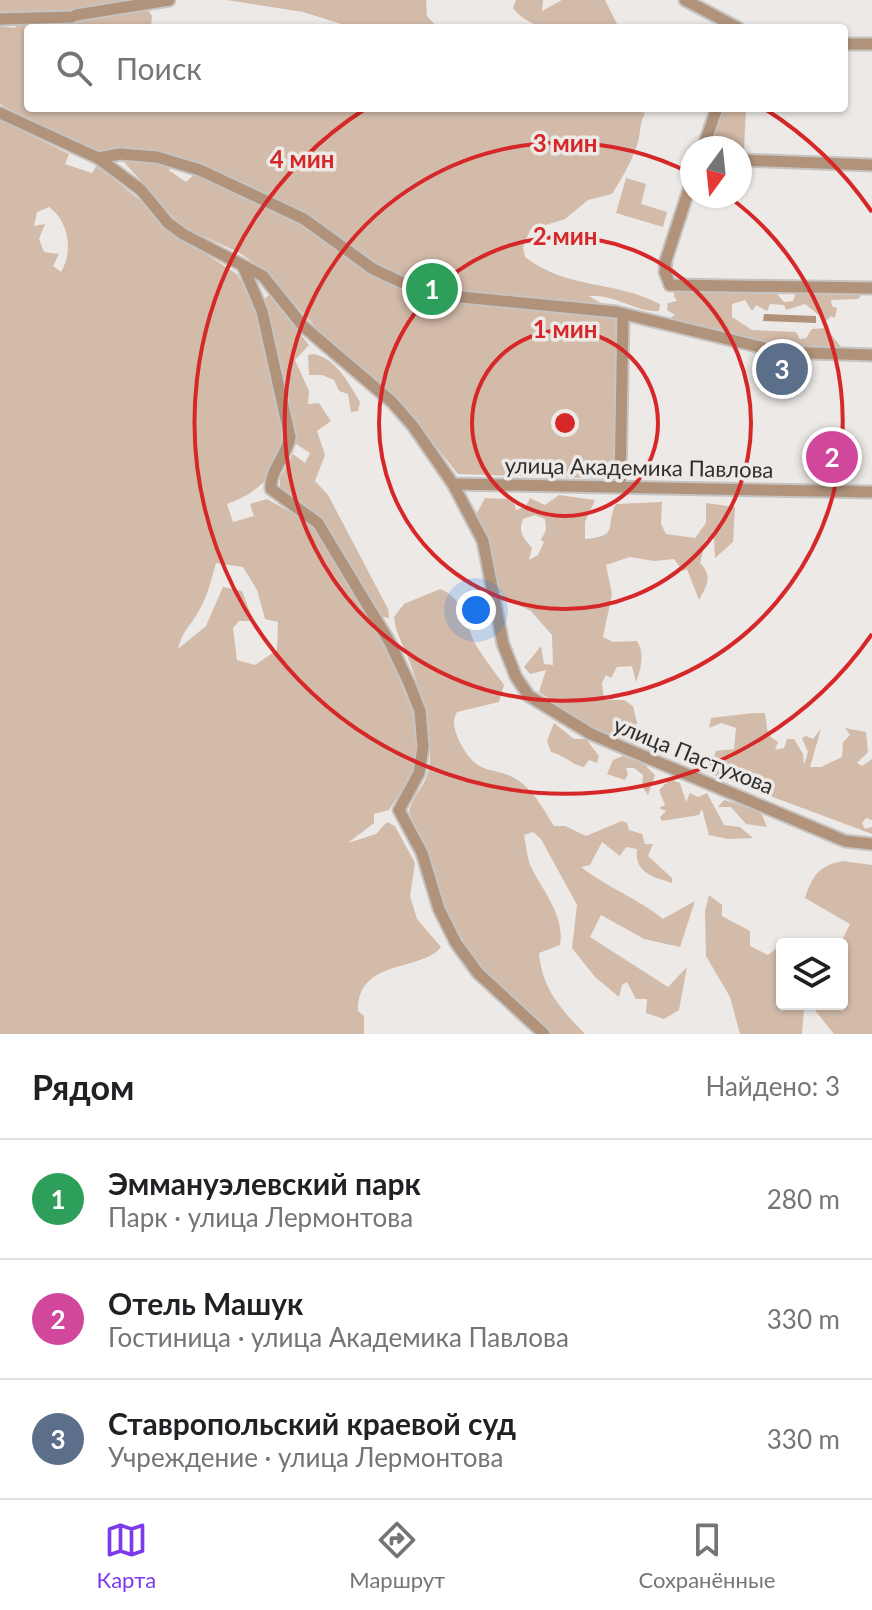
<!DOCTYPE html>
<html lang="ru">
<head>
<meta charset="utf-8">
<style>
	:root { --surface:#fff; --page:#f6f6f6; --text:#202124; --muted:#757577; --line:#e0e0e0; --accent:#7c3aed }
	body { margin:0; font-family:Lato,sans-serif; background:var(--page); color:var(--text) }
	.controls { position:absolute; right:24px; bottom:24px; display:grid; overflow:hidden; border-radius:8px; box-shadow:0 2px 6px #0004 }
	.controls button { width:72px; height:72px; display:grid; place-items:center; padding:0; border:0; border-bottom:2px solid var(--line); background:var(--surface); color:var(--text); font:40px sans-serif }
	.compass { position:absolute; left:680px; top:136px; width:72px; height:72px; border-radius:50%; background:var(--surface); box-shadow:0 2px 6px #0004; rotate:195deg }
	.you { position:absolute; left:476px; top:610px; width:28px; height:28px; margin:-20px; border:6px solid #fff; border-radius:50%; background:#1a73e8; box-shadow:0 0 0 12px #1a73e833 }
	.badge { display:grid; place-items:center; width:52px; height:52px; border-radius:50%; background:var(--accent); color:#fff; font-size:26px; font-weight:700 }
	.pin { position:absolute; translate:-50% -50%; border:4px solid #fff; box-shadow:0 2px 8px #0006 }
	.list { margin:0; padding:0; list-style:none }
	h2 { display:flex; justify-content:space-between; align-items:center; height:104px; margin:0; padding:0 32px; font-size:34px }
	h2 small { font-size:26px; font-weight:400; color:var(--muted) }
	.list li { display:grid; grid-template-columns:52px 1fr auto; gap:24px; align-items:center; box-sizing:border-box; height:120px; padding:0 32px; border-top:2px solid var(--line) }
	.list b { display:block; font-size:30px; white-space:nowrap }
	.list p { margin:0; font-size:26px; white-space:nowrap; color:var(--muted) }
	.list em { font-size:26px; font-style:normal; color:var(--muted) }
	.icon { flex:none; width:44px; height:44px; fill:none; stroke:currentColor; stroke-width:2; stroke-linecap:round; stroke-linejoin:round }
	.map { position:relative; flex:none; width:872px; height:1034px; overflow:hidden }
	.search { position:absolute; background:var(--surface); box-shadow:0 2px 6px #0004; left:24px; right:24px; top:24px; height:88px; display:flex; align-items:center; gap:20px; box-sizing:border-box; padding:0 28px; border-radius:8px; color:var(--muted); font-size:30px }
	.sheet { height:464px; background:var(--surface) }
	nav { display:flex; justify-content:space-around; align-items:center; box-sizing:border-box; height:112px; border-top:2px solid var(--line); background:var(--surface); font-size:22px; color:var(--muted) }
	nav a { display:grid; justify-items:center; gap:4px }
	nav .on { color:var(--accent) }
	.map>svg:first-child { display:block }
</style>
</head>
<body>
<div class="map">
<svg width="872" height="1034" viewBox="0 0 872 1034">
	<rect width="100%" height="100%" fill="#ece9e7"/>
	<path fill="#d3bba9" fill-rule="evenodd" d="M0,0H156L142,2L152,16L151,28H28V108H625L645,113C639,124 641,134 637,145C631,163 622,178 612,194L588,200L565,219L530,230L523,247L525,257C568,290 614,280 660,304L659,311C637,313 615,294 589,296L616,312L614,479L458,474L410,414L340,354L262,268L238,252L181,226L124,162L35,123L0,104V26L15,28L18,22L0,16ZM167,163L199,170L186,182L170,171Z
		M227,0H426L427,16L438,28H354L303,12Z
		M516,0H543L542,11L562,0H605L617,24L623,28C588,28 536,39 513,8Z
		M723,108H746L744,149L710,147Z
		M0,120L69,154L65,164L92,173L97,165L141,201L163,227L237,274L250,296L258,323L285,436C282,470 258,494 227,504L233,522L254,516L250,504L267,499L312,524L386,648L410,705L416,725L417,767L389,810L374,814V823L348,843L376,834L387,822L395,826L415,863L410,896L417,919L441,947C422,972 357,958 358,1011L364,1016V1034H0ZM49,207C68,220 74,251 61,272L53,266L59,254L44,252L39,239L45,224L34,226L37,212ZM216,563L243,567L257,590L265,619L278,622L277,650L255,665L237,660L233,628L239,621H253L242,591L223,587L206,626L178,649C183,630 188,629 197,614C207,599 211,580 216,563Z
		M626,178L646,184L641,204L667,212L663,227L616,213Z
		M684,277L699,285L707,280L710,284L748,286L751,294H777L784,302L793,301L797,290L857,293L861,296L858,299L831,300L832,306L837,308L835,318L831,316L826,321L805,304L786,310L784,305L770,304L767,311L756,305L752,311L745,300L732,304V317L752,330L796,332L800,339L806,338L812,329L826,328L845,352H824L815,345L807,351L782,345L776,348L671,323L669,319L675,315L667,310L668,303L677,301L674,296L676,281Z
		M269,295L309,345L295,360L309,391L308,404L319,403L331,421L317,431L325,455L315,481L328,495L388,609L389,618L378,616L319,517C306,505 291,501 280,488V478L293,454L305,463L310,453L296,444L282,366L263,300Z
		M314,354C337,359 349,384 360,402L358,411L351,412L348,394L339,391L334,380L322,375H309L308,355Z
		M559,495L595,500L585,522V539C621,536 604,527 616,504L662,502L661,524L666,534L695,538L706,523V503L735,507L733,542L715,558L714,539H706L700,563C713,576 707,585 699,600L687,569L683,571L674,559L654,561L630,557L606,565L612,594L603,637L613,642L637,641C645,654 641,668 636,682L632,666L617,667L611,678L606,675L602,683L604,700H624L633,706L637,723L630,734L624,735L622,743L558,712L557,704L539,692L546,670L530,674L524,667L541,646L544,664L553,665L552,635L531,611L505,598L495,583L476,515L485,498L513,499L516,510L526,506L530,498L545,505ZM535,515L545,519L546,530L541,540L544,542L538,555L529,560L532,548C523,538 518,532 523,519Z
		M440,589C464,597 466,628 477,647C485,660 495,672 504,685L499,702L457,712C452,721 454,727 457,736C479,785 495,760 524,785C537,796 545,812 554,826H565L586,836L622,821L627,823L629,830L642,834L645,844H653L648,856L672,878V883C652,877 634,872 637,849L626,847L620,856L602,842L590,865L581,867C608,888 637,898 663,919L695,901L680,947L644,939L601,915L590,937L668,987L687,967L679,1010L664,1019L646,1013L647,999H636L627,982L622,985L619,997L595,977L572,948L577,905L541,839L533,832L524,835C526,845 527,858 531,867C543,891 565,916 560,945L539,953C542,989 561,1009 585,1034H548L538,1020L483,972L444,910L409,811C413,795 425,786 428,772C436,746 420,689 410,663C404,645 396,636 394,617L404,604Z
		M753,713H765L768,735L778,742L775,750L784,748L787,739H794L803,754L804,765L808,752L802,738L806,736L813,739L821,729L810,767H821L842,757L843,742L850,735L845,728L866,732L868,752L857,763L862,766L872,759V820L866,818L862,823L865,829L872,827V834L708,773L716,751L734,749L736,728L721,723L709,728L711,718Z
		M554,723L574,739H586L599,756L597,763L589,760L584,767C572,765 564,755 551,752L547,741Z
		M623,756L644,764L655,775L648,795L642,786L643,775L634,768H626L628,774L625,780L607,774L613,760Z
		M670,779L680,783L686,802L690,793L698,797L707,793L724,825L740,827L753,838L728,839L709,835L702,809L699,815L662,821L660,817L666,811L659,808L665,805L659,790Z
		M724,800L760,810L767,827L746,824L731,807H718Z
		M843,861L872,865V1034H834L814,1009H804L802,1034H740L730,997L706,956L705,911L709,895L722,905V916L750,931V946L768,955L777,948L782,951V1004H842L840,944L850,924L805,898C813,875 818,866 843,861Z"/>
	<path fill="#b0927a" d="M764,314L816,316V323L763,321Z"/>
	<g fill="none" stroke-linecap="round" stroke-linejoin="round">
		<defs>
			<path id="minor" d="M685,0L738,28
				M76,15L169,0
				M0,19L72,17
				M844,44H872
				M0,113L98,158L141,190L168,223L183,234L263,276L303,326L392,402L413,426L453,484L483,541L503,644L516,677L529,696L591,734L845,841L872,844
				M703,148L717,108
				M98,158L120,154L157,157L200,170L304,219L373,269L401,282L451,296L616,312L781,352L872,355
				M740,160L872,165
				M692,180L666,260L665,272L670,285L872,288
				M243,266L262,311L290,437C287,455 269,472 271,489L318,523L389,641L409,683L420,711L423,747L419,773L399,810L422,853L439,909L456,943L478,973L544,1034
				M453,484L872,492
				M620,486L623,315"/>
		</defs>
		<use href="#minor" stroke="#c6c4c2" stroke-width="15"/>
		<use href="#minor" stroke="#b1937b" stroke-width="11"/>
	</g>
	<g fill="none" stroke="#d62828" stroke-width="4">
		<circle cx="565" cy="423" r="93"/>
		<circle cx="565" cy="423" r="186"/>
		<path d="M729 197A279 279 0 1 1 692 174"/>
		<path d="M872 634A372 372 0 1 1 365 109M765 109A372 372 0 0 1 872 212"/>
	</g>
	<g text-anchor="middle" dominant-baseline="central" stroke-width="7" stroke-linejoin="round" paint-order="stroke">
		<g font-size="22" fill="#302f2e" stroke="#ece9e7">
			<text transform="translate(639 467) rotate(1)">улица Академика Павлова</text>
			<text transform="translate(694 755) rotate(22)">улица Пастухова</text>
		</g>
	</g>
	<circle cx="565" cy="423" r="12" fill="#d62828" stroke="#ece9e7" stroke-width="4"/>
	<g font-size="24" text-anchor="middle" font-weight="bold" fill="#d62828" stroke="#ece9e7" stroke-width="7" stroke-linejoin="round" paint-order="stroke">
		<text x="565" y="152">3 мин</text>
		<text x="302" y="168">4 мин</text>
		<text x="565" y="245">2 мин</text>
		<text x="565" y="338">1 мин</text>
	</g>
</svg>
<div class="controls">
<button><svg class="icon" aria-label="layers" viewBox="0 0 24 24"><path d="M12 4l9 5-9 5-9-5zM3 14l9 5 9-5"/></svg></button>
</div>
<svg class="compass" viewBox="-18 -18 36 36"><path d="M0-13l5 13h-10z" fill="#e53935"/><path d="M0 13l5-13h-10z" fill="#757577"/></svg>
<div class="you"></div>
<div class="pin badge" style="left:432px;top:289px;background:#2e9e5b">1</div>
<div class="pin badge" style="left:832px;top:457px;background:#d1479c">2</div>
<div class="pin badge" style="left:782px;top:369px;background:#5c6f8a">3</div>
<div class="search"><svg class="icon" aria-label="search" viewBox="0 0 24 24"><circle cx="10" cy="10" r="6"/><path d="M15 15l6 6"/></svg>Поиск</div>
</div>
<section class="sheet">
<h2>Рядом<small>Найдено: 3</small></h2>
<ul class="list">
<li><span class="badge" style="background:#2e9e5b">1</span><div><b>Эммануэлевский парк</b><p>Парк · улица Лермонтова</p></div><em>280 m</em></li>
<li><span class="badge" style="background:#d1479c">2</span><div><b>Отель Машук</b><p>Гостиница · улица Академика Павлова</p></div><em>330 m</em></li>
<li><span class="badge" style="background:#5c6f8a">3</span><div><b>Ставропольский краевой суд</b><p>Учреждение · улица Лермонтова</p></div><em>330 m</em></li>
</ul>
</section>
<nav>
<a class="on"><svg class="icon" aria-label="map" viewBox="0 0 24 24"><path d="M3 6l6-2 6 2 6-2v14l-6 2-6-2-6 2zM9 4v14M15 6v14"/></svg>Карта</a>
<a><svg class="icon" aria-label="directions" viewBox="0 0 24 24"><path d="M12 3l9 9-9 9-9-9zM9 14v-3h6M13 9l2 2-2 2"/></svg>Маршрут</a>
<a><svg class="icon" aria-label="saved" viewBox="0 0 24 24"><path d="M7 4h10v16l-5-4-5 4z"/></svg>Сохранённые</a>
</nav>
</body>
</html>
